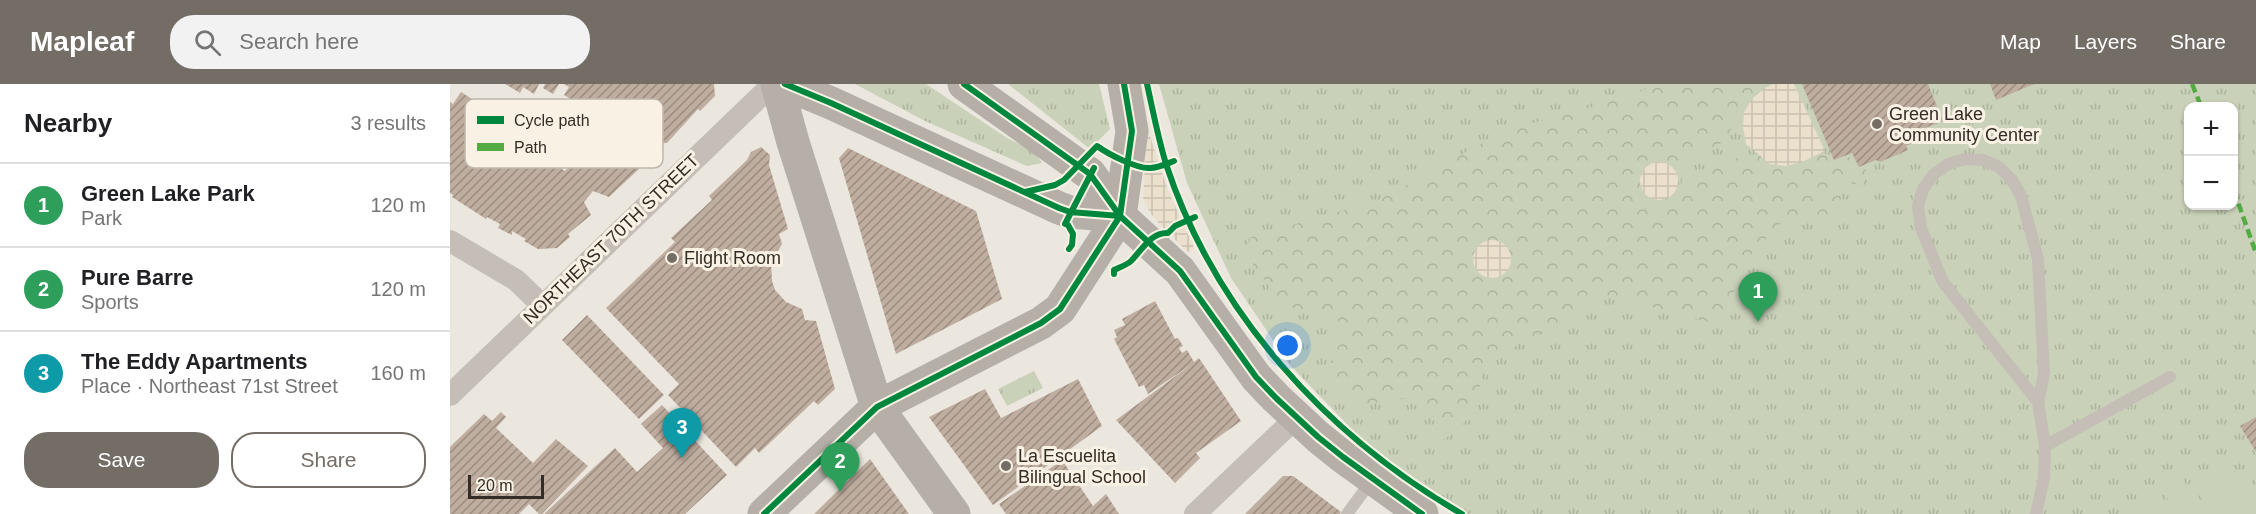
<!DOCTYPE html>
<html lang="en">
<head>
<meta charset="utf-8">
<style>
	:root { --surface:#fff; --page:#f2f2f2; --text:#202124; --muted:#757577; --line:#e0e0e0; --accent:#746d66 }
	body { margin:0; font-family:Helvetica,sans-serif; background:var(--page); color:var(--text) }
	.controls { position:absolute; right:18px; top:18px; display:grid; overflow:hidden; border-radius:12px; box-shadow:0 2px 4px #0004 }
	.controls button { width:54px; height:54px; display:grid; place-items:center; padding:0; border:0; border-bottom:2px solid var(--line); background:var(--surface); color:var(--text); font:30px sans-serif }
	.scale { position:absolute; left:18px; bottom:15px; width:76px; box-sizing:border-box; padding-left:6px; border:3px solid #342c26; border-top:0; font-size:16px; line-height:21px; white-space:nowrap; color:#342c26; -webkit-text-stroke:4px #f9f2e4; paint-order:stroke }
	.you { position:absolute; left:838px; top:262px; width:21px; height:21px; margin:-15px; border:4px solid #fff; border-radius:50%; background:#1a73e8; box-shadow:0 0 0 9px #1a73e833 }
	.badge { display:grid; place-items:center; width:39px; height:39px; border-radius:50%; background:var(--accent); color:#fff; font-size:20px; font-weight:700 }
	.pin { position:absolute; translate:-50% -50px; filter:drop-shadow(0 2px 3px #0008) }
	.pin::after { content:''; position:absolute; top:32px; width:21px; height:18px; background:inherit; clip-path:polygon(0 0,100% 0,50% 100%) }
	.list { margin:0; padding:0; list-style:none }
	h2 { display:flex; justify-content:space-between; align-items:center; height:78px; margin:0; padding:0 24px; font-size:26px }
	h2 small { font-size:20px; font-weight:400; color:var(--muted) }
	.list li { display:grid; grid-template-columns:39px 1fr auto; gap:18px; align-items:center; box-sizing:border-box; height:84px; padding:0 24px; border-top:2px solid var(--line) }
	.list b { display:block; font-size:22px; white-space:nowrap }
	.list p { margin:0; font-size:20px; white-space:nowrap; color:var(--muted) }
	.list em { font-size:20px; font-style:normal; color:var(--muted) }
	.actions { display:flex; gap:12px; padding:18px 24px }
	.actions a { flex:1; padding:14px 0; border:2px solid var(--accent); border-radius:24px; text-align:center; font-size:21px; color:var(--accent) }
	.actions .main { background:var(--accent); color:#fff }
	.icon { flex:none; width:33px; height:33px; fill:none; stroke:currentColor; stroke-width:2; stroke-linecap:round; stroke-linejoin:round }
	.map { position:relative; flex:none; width:1806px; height:430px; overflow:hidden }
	header { display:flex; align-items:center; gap:36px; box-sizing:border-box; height:84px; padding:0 30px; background:var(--accent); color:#fff }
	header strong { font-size:28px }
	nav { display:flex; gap:33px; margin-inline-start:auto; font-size:21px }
	.search { width:420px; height:54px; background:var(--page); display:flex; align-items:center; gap:15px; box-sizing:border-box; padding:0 21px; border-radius:24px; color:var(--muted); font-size:22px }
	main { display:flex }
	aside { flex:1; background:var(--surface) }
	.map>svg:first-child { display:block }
</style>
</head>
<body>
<header>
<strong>Mapleaf</strong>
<div class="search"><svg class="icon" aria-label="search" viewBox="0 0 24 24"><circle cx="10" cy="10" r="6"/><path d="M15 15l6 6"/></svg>Search here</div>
<nav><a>Map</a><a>Layers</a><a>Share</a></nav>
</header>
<main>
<aside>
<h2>Nearby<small>3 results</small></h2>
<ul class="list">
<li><span class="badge" style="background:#2e9e5b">1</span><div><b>Green Lake Park</b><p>Park</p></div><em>120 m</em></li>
<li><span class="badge" style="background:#2e9e5b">2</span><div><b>Pure Barre</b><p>Sports</p></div><em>120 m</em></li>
<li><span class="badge" style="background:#0f9aa8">3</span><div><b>The Eddy Apartments</b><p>Place · Northeast 71st Street</p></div><em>160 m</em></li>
</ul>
<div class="actions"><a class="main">Save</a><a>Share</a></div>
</aside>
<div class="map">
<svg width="1806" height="430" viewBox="0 0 1806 430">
	<defs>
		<pattern id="grass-tufts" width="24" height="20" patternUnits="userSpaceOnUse" patternTransform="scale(1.5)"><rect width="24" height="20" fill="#c9d1b8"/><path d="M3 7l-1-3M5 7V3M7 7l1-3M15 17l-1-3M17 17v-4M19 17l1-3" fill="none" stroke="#adb49e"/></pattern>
		<pattern id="forest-crowns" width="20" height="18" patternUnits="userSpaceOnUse" patternTransform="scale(1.5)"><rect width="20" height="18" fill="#c9d1b8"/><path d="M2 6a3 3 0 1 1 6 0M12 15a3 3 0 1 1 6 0" fill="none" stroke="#adb49e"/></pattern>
		<pattern id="plaza-grid" width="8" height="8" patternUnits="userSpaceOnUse" patternTransform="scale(1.5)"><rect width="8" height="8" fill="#eae0cc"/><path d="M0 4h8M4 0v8" fill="none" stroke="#c9c0af"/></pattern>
		<pattern id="building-hatch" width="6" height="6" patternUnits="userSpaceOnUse" patternTransform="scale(1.5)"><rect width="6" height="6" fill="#bfad9f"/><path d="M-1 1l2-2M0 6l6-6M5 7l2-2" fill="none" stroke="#9c8d81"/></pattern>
	</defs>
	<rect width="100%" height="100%" fill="#ebe7de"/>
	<path fill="url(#grass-tufts)" fill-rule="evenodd" d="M405,0H476L557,54L584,67L592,79L577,82L475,37Z
		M558,0H649L660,45L640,65Z
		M709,0H1806V430H1016L997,420L913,357L840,281L781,194L737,99ZM1738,22H1784V122H1738Z
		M584,287L593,304L557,322L548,305Z"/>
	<path fill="url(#forest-crowns)" d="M1200,0H1338L1316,9L1282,38L1279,56L1223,79L1192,99L1194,125L1214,126L1230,110L1232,94L1290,73L1335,66L1375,69L1380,78L1400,73L1405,84L1416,85L1412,102L1397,98L1388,114L1389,135L1367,138H1332L1300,172L1291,197L1263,239L1157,211L1035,279L1024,329L993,357L973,312L909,321L879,288L889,237L832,221L795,169L801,153L929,116L1054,47L1142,23L1162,11L1194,7Z"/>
	<path fill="#c9d1b8" d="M1779,380L1806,424V430H1761L1743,402Z
		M1731,392L1754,430H1690L1684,420L1704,408L1713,421L1719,417L1710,404Z"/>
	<path fill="url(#plaza-grid)" d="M1323,0H1344L1375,67L1352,78L1336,82L1320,80L1296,60L1293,43L1294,28L1303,14L1315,4Z
		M697,43L717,104L744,164L738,168L713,144L701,130L693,116Z
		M1190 97a19 19 0 1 1 38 0a19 19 0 1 1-38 0Z
		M1023 175a19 19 0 1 1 38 0a19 19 0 1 1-38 0Z"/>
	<path fill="url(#building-hatch)" d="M55,0H89L84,10L73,3L70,9Z
		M95,0H109L103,10L93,4Z
		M114,0H264L265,12L250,27L248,25L217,59H209L190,78L189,85L159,113L143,107L134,118L141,131L118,150L120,153L107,164L88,165L74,157L76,155L62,147V151L48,144L50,140L37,133L36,135L2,113L3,111L0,109V18L3,20L11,8L25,17L18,28L26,33L33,21L48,29L40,42L51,49L58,37L72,45L65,57L91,73L97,63L110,71L104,80L115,87L132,70V64L128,60L137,49L139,51L157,37L114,11L119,3Z
		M1352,0H1478L1493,37L1475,44L1479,52L1456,62L1458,66L1430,78L1426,76L1409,83L1402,69L1384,76Z
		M1540,0H1584L1546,16Z
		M311,63L320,71L319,81L338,145L329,150L332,160L321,179L322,197L325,206L336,218L352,225L355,236L366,237L385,305L368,321L364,317L309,369L305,364L286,383L218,311L229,300L156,224L225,158L221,154L262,116L259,112L297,76L301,68Z
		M398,64L526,127L552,215L446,270L389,74Z
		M705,217L725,255L728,254L733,262L729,264L732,269L737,266L744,278L749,274L791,337L746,369L750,374L725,399L666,336L742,280L698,310L694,301L689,303L664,255L667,253L664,246L675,241L672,235Z
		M137,231L214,311L189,335L112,256Z
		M628,295L652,342L543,421L479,333L535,305L551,334Z
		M212,321L277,391L235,430H94L165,364L187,388L213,364L191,340Z
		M51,328L56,333L46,344L83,379L106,355L138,382L92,430H89L79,420L69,430H0V363L34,330L42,337Z
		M1806,333V368L1790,342Z
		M420,375L459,430H364Z
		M612,376L643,422L656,410L669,430H556L549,420Z
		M833,392H843L891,428L890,430H795Z"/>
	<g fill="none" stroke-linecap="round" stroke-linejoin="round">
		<path stroke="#c4beb7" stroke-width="12" d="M1595,362L1720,293
			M897,430L922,396
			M1586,430L1594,394L1595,362L1588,318L1594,290L1588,175L1571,112L1562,96L1549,83L1533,76L1515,75L1498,80L1483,91L1473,105L1468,122L1471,144L1493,198L1588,318"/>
		<path stroke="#c4beb7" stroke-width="22" d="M0,157L66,196L92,221
			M0,311L323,0
			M745,430L847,333"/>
		<path stroke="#b5afa8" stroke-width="33" d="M327,0L343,58L427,323L504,430
			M335,0L381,19L609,124L620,128L670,132
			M514,0L640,90L670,132L730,187L806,293L826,314L868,353L893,373L972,430
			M314,430L427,323L591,239L610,225L670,132L682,47L674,0"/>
		<path stroke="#54ab44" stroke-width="4.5" stroke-dasharray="9 4.5" stroke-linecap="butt" d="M1742,0L1751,22
			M1784,107L1806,169"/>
		<defs>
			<path id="cycleway" d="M335,0L381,19L609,124L620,128L670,132
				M514,0L640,90L670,132L730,187L806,293L826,314L868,353L893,373L972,430
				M697,0C703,27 708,54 716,80C765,229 877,352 1012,430
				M575,108L605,101L614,96L647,62C658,70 687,85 700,84C708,84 716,80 724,77
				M619,165L622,161L623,150L618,141L615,140L644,84
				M664,190V186C670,183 677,181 681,177C692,166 701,148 718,149L725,142L745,133
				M314,430L427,323L591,239L610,225L670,132L682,47L674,0"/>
		</defs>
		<use href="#cycleway" stroke="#f9f2e4" stroke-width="10"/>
		<use href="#cycleway" stroke="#00873e" stroke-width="6"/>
	</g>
	<g fill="#746d66" stroke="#f9f2e4" stroke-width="2">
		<circle cx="1427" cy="40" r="6"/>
		<circle cx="222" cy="174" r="6"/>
		<circle cx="556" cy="382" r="6"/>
	</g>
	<g text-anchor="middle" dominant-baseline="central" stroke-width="6" stroke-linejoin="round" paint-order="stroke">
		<g font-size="18" fill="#342c26" stroke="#f9f2e4" text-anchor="start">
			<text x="1439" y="30">Green Lake<tspan x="1439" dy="21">Community Center</tspan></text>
			<text x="234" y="174">Flight Room</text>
			<text x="568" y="372">La Escuelita<tspan x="568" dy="21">Bilingual School</tspan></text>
		</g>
		<g font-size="18" fill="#342c26" stroke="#f9f2e4">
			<text transform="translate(161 155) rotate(-44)">NORTHEAST 70TH STREET</text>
		</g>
	</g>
	<rect x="15" y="15" width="198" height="69" rx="9" fill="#f9f2e4" stroke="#beb7ab" stroke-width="1.5"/>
	<rect x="27" y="32" width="27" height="8" fill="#00873e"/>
	<rect x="27" y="59" width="27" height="8" fill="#54ab44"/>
	<g font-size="16" fill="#342c26">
		<text x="64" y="42">Cycle path</text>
		<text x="64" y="69">Path</text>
	</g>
</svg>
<div class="controls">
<button>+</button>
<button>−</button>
</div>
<div class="scale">20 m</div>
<div class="you"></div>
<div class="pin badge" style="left:1308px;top:238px;background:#2e9e5b">1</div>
<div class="pin badge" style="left:390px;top:408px;background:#2e9e5b">2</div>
<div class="pin badge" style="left:232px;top:374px;background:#0f9aa8">3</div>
</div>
</main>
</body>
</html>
